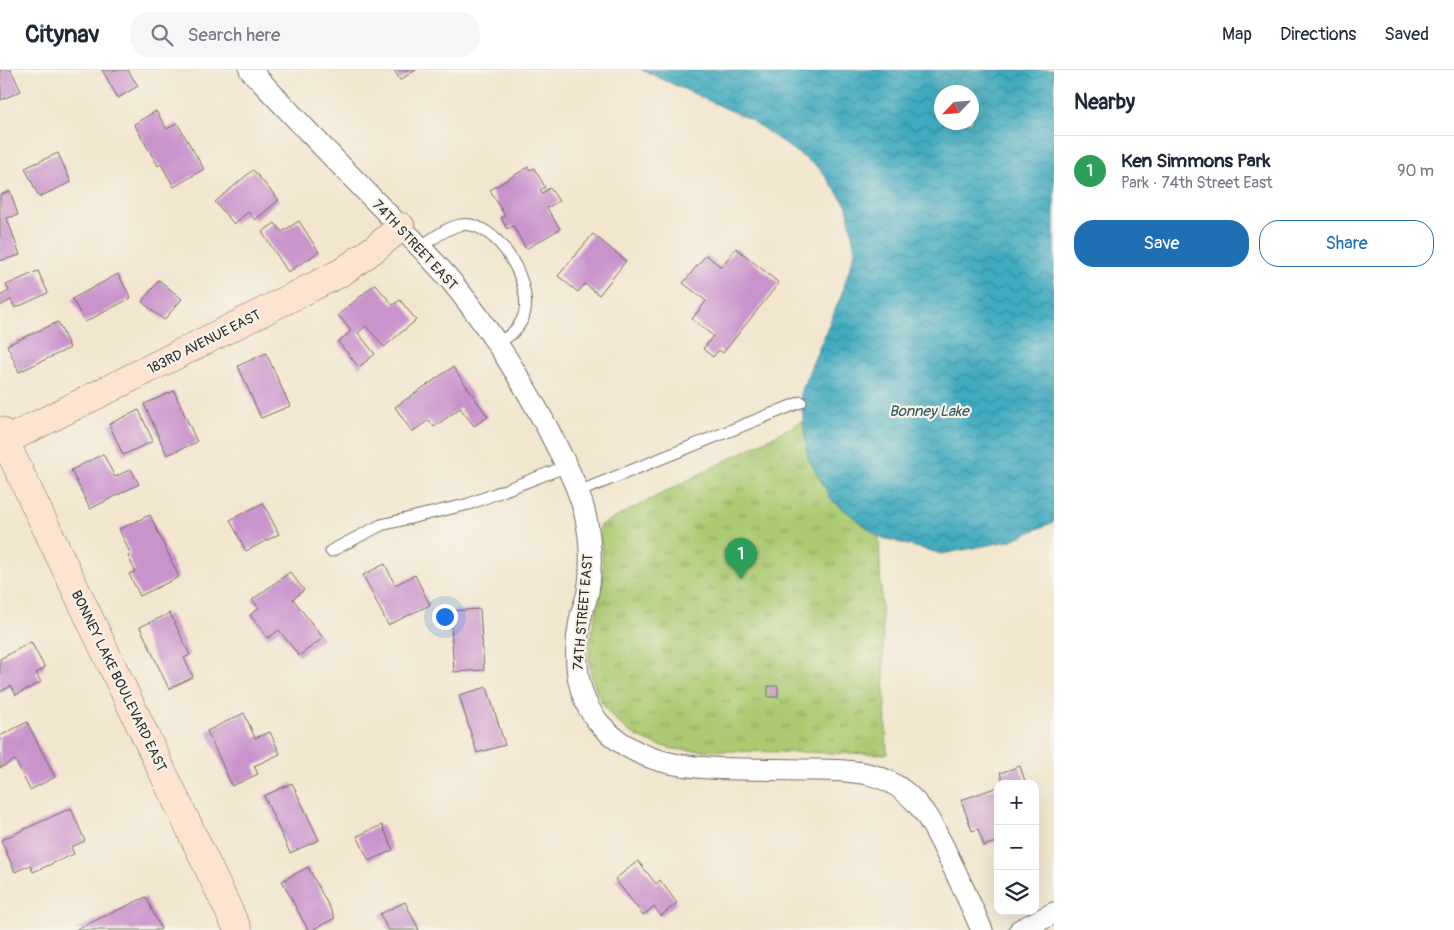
<!DOCTYPE html>
<html lang="en">
<head>
<meta charset="utf-8">
<style>
	:root { --surface:#fff; --page:#f6f6f7; --text:#1f2937; --muted:#747a83; --line:#e0e1e3; --accent:#1f6fb2 }
	body { margin:0; font-family:Pangolin,sans-serif; background:var(--page); color:var(--text) }
	.controls { position:absolute; right:15px; bottom:15px; display:grid; overflow:hidden; border-radius:10px; box-shadow:0 5px 20px #0002 }
	.controls button { width:45px; height:45px; display:grid; place-items:center; padding:0; border:0; border-bottom:1px solid var(--line); background:var(--surface); color:var(--text); font:25px sans-serif }
	.compass { position:absolute; left:934px; top:15px; width:45px; height:45px; border-radius:50%; background:var(--surface); box-shadow:0 5px 20px #0002; rotate:244deg }
	.you { position:absolute; left:444px; top:546px; width:18px; height:18px; margin:-12px; border:4px solid #fff; border-radius:50%; background:#1a73e8; box-shadow:0 0 0 8px #1a73e833 }
	.badge { display:grid; place-items:center; width:32px; height:32px; border-radius:50%; background:var(--accent); color:#fff; font-size:16px; font-weight:700 }
	.pin { position:absolute; translate:-50% -41px; filter:drop-shadow(0 1px 2px #0008) }
	.pin::after { content:''; position:absolute; top:26px; width:18px; height:15px; background:inherit; clip-path:polygon(0 0,100% 0,50% 100%) }
	.list { margin:0; padding:0; list-style:none }
	h2 { display:flex; justify-content:space-between; align-items:center; height:65px; margin:0; padding:0 20px; font-size:21px }
	h2 small { font-size:16px; font-weight:400; color:var(--muted) }
	.list li { display:grid; grid-template-columns:32px 1fr auto; gap:15px; align-items:center; box-sizing:border-box; height:70px; padding:0 20px; border-top:1px solid var(--line) }
	.list b { display:block; font-size:19px; white-space:nowrap }
	.list p { margin:0; font-size:16px; white-space:nowrap; color:var(--muted) }
	.list em { font-size:16px; font-style:normal; color:var(--muted) }
	.actions { display:flex; gap:10px; padding:15px 20px }
	.actions a { flex:1; padding:11px 0; border:1px solid var(--accent); border-radius:20px; text-align:center; font-size:18px; color:var(--accent) }
	.actions .main { background:var(--accent); color:#fff }
	.icon { flex:none; width:28px; height:28px; fill:none; stroke:currentColor; stroke-width:2; stroke-linecap:round; stroke-linejoin:round }
	.map { position:relative; flex:none; width:1054px; height:860px; overflow:hidden }
	header { display:flex; align-items:center; gap:30px; box-sizing:border-box; height:70px; padding:0 25px; background:var(--surface); border-bottom:1px solid var(--line) }
	header strong { font-size:24px }
	nav { display:flex; gap:28px; margin-inline-start:auto; font-size:18px }
	.search { width:350px; height:45px; background:var(--page); display:flex; align-items:center; gap:12px; box-sizing:border-box; padding:0 18px; border-radius:20px; color:var(--muted); font-size:19px }
	main { display:flex }
	aside { flex:1; background:var(--surface) }
	.map>svg:first-child { display:block }
</style>
</head>
<body>
<header>
<strong>Citynav</strong>
<div class="search"><svg class="icon" aria-label="search" viewBox="0 0 24 24"><circle cx="10" cy="10" r="6"/><path d="M15 15l6 6"/></svg>Search here</div>
<nav><a>Map</a><a>Directions</a><a>Saved</a></nav>
</header>
<main>
<div class="map">
<svg width="1054" height="860" viewBox="0 0 1054 860">
	<defs>
		<pattern id="grass-tufts" width="24" height="20" patternUnits="userSpaceOnUse" patternTransform="scale(1.25)"><rect width="24" height="20" fill="#abca72"/><path d="M3 7l-1-3M5 7V3M7 7l1-3M15 17l-1-3M17 17v-4M19 17l1-3" fill="none" stroke="#8ba45e"/></pattern>
		<pattern id="water-waves" width="16" height="10" patternUnits="userSpaceOnUse" patternTransform="scale(1.25)"><rect width="16" height="10" fill="#3faabf"/><path d="M0 5q4-4 8 0t8 0" fill="none" stroke="#358b9b"/></pattern>
	</defs>
	<rect width="100%" height="100%" fill="#f7f3e8"/>
	<filter id="ink" filterUnits="userSpaceOnUse"><feTurbulence type="fractalNoise" baseFrequency=".02" numOctaves="2"/><feDisplacementMap in="SourceGraphic" scale="10" xChannelSelector="R" yChannelSelector="G"/><feConvolveMatrix kernelMatrix="1 2 1 2 8 2 1 2 1" color-interpolation-filters="sRGB"/></filter>
	<filter id="wash" filterUnits="userSpaceOnUse"><feTurbulence type="fractalNoise" baseFrequency=".0096" numOctaves="4" result="noise"/><feDisplacementMap in="SourceGraphic" scale="20" xChannelSelector="R" yChannelSelector="G"/><feGaussianBlur stdDeviation="1.12" result="paint"/><feColorMatrix in="noise" values="0 0 0 0 0 0 0 0 0 0 0 0 0 0 0 0 0 1.4 0 .05"/><feComposite in="paint" operator="in"/></filter>
	<g filter="url(#wash)">
		<rect width="100%" height="100%" fill="#f2e6ce"/>
		<path fill="url(#grass-tufts)" stroke="#6b7a4e" d="M803,351L808,388L832,430L879,467L887,684L683,680C629,675 588,637 589,581C590,560 598,541 601,521C604,499 602,478 599,456Z"/>
		<path fill="url(#water-waves)" stroke="#356a75" fill-rule="evenodd" d="M642,0H1054V452L1009,471L942,484L879,467L832,430L808,388L800,323L841,226L855,181L847,136L819,98L751,50ZM942,22H972V52H942Z"/>
		<g id="blocks">
			<path fill="#c993cc" d="M0,0H11L21,21L1,30Z
				M102,0H128L138,16L118,28Z
				M394,0H416L400,10Z
				M156,41L167,59L177,53L204,99L174,117L161,94L158,96L134,54Z
				M58,83L71,112L39,127L25,98Z
				M528,97L530,100L534,98L545,117L540,120L542,123L550,118L559,131L547,138L560,159L526,179L513,156L507,159L501,148L505,146L490,120Z
				M253,100L279,130L255,150L248,142L234,154L215,132Z
				M10,121L18,145L7,148L20,185L0,191V125Z
				M299,151L319,182L288,202L262,162L275,153L282,162Z
				M593,164L626,191L599,225L585,214L578,222L558,206Z
				M736,178L779,213L723,283L719,280L713,287L703,279L713,266L692,249L706,231L683,213L706,185L721,197Z
				M38,201L48,223L15,238L11,230L0,236V226L9,221L6,215Z
				M118,204L131,228L85,252L72,229Z
				M159,210L182,229L164,250L142,232Z
				M375,214L393,235L400,230L416,250L384,277L366,256L358,263L375,284L359,297L338,272L351,261L338,245Z
				M58,252L70,278L19,302L7,275Z
				M266,283L290,336L261,348L238,296Z
				M453,297L488,347L474,356L460,338L434,357L429,350L412,362L395,337Z
				M174,321L197,372L167,385L144,334Z
				M139,340L153,371L123,385L109,354Z
				M103,384L115,407L131,399L139,414L90,439L71,400Z
				M263,433L279,464L246,481L230,450Z
				M150,445L179,507L140,526L129,504L135,501L128,486L131,485L119,459Z
				M385,494L395,515L415,505L430,535L388,555L363,505Z
				M290,502L304,520L293,529L323,568L299,586L279,560L268,568L250,545L259,538L252,530Z
				M480,539L484,600L454,602L450,541Z
				M170,543L190,585L184,588L193,607L169,619L140,557Z
				M31,572L45,598L36,603L41,612L16,625L11,616L0,622V589Z
				M768,616H778V627H768Z
				M487,617L505,675L477,683L459,625Z
				M244,643L255,668L270,662L280,684L254,696L258,704L232,716L207,661Z
				M27,652L55,707L30,720L15,690L0,698V666Z
				M1020,696L1026,714H1004L1000,703Z
				M292,713L319,770L290,783L264,726Z
				M998,717V771L984,776L978,759L972,761L961,730Z
				M71,738L85,771L71,777L74,784L33,802L30,795L15,802L1,770Z
				M382,755L393,780L369,791L357,766Z
				M638,791L656,814L660,810L677,833L661,846L654,837L643,845L615,809Z
				M308,797L335,848L312,860H308L282,811Z
				M146,827L161,859L159,860H75Z
				M405,832L419,860H388L380,844Z"/>
		</g>
	</g>
	<g filter="url(#ink)">
		<use href="#blocks" fill-opacity="0" stroke="#716c64" stroke-width="1"/>
		<g fill="none" stroke-linecap="round" stroke-linejoin="round">
			<defs>
				<path id="lane" d="M420,177C432,170 445,158 460,155C497,148 538,219 522,250C517,261 507,267 498,274
					M578,422L801,332
					M331,481L381,455L469,434L567,396"/>
				<path id="street" d="M250,0C292,45 334,89 377,133C402,158 428,184 451,211C489,257 520,307 548,359C558,380 570,400 578,422C590,452 593,489 588,522C586,530 583,538 581,546C573,583 574,625 600,654C638,696 688,698 740,699C765,699 791,700 816,700C858,701 890,701 919,736C929,747 935,761 942,774C956,802 969,831 982,860
					M1020,860L1054,843"/>
				<path id="secondary" d="M0,361L238,860
					M5,371L342,202L374,179L401,157"/>
			</defs>
			<use href="#lane" stroke="#716c64" stroke-width="13"/>
			<use href="#street" stroke="#716c64" stroke-width="23"/>
			<use href="#secondary" stroke="#716c64" stroke-width="29"/>
			<use href="#lane" stroke="#fff" stroke-width="11"/>
			<use href="#street" stroke="#fff" stroke-width="21"/>
			<use href="#secondary" stroke="#fee3d1" stroke-width="28"/>
		</g>
	</g>
	<g text-anchor="middle" dominant-baseline="central" stroke-width="4.5" stroke-linejoin="round" paint-order="stroke">
		<g font-size="14" fill="#2b2b2b" stroke="#f7f3e8">
			<text transform="translate(415 175) rotate(47)">74TH STREET EAST</text>
			<text transform="translate(204 272) rotate(-27)">183RD AVENUE EAST</text>
			<text transform="translate(583 542) rotate(-85)">74TH STREET EAST</text>
			<text transform="translate(119 611) rotate(64)">BONNEY LAKE BOULEVARD EAST</text>
		</g>
		<g font-size="15" font-style="italic" fill="#32575f" stroke="#f7f3e8">
			<text x="929" y="341">Bonney Lake</text>
		</g>
	</g>
</svg>
<div class="controls">
<button>+</button>
<button>−</button>
<button><svg class="icon" aria-label="layers" viewBox="0 0 24 24"><path d="M12 4l9 5-9 5-9-5zM3 14l9 5 9-5"/></svg></button>
</div>
<svg class="compass" viewBox="-18 -18 36 36"><path d="M0-13l5 13h-10z" fill="#e53935"/><path d="M0 13l5-13h-10z" fill="#747a83"/></svg>
<div class="you"></div>
<div class="pin badge" style="left:741px;top:509px;background:#2e9e5b">1</div>
</div>
<aside>
<h2>Nearby<small></small></h2>
<ul class="list">
<li><span class="badge" style="background:#2e9e5b">1</span><div><b>Ken Simmons Park</b><p>Park · 74th Street East</p></div><em>90 m</em></li>
</ul>
<div class="actions"><a class="main">Save</a><a>Share</a></div>
</aside>
</main>
</body>
</html>
